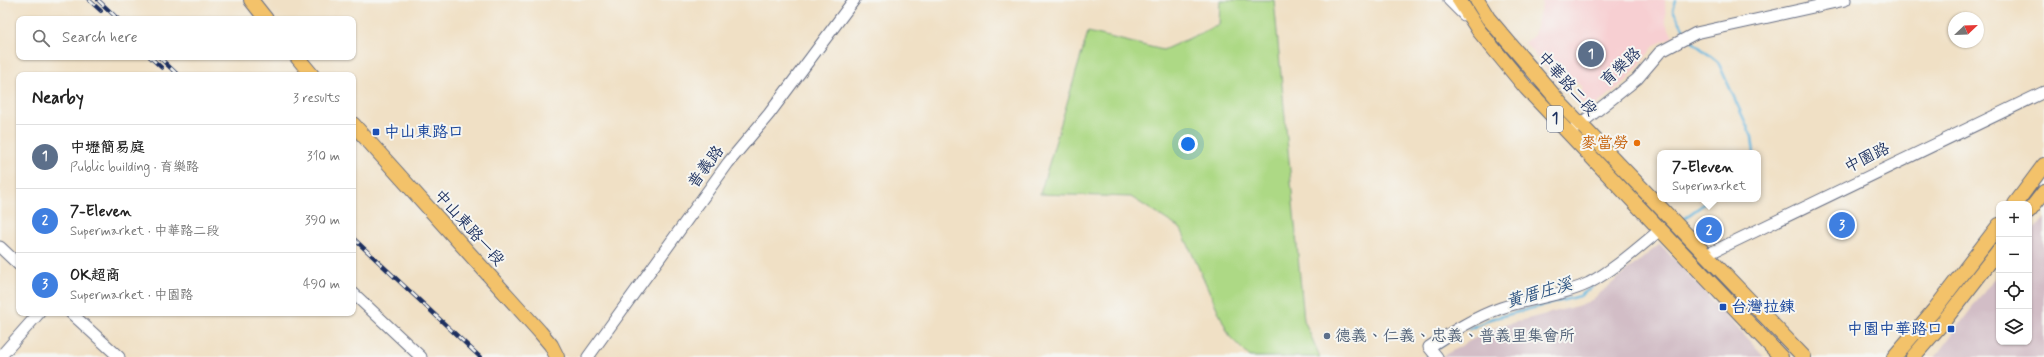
<!DOCTYPE html>
<html lang="en">
<head>
<meta charset="utf-8">
<style>
	:root { --surface:#fff; --page:#f6f6f6; --text:#222; --muted:#767676; --line:#e0e0e0; --accent:#111827 }
	body { margin:0; font-family:Mynerve,"LXGW WenKai TC",sans-serif; background:var(--page); color:var(--text) }
	.controls { position:absolute; right:12px; bottom:12px; display:grid; overflow:hidden; border-radius:8px; box-shadow:0 1px 3px #0004 }
	.controls button { width:36px; height:36px; display:grid; place-items:center; padding:0; border:0; border-bottom:1px solid var(--line); background:var(--surface); color:var(--text); font:20px sans-serif }
	.compass { position:absolute; left:1948px; top:12px; width:36px; height:36px; border-radius:50%; background:var(--surface); box-shadow:0 1px 3px #0004; rotate:67deg }
	.you { position:absolute; left:1188px; top:144px; width:14px; height:14px; margin:-10px; border:3px solid #fff; border-radius:50%; background:#1a73e8; box-shadow:0 0 0 6px #1a73e833 }
	.badge { display:grid; place-items:center; width:26px; height:26px; border-radius:50%; background:var(--accent); color:#fff; font-size:13px; font-weight:700 }
	.pin { position:absolute; translate:-50% -50%; border:2px solid #fff; box-shadow:0 1px 4px #0006 }
	.popup { position:absolute; left:1657px; top:150px; width:104px; height:52px; box-sizing:border-box; display:grid; place-content:center; border-radius:8px; background:var(--surface); filter:drop-shadow(0 1px 3px #0005); font-size:13px; white-space:nowrap; color:var(--muted) }
	.popup b { font-size:15px; color:var(--text) }
	.popup::after { content:''; position:absolute; left:50%; top:100%; margin-left:-8px; border:8px solid transparent; border-top-color:var(--surface) }
	.list { margin:0; padding:0; list-style:none }
	h2 { display:flex; justify-content:space-between; align-items:center; height:52px; margin:0; padding:0 16px; font-size:17px }
	h2 small { font-size:13px; font-weight:400; color:var(--muted) }
	.list li { display:grid; grid-template-columns:26px 1fr auto; gap:12px; align-items:center; box-sizing:border-box; height:64px; padding:0 16px; border-top:1px solid var(--line) }
	.list b { display:block; font-size:15px; white-space:nowrap }
	.list p { margin:0; font-size:13px; white-space:nowrap; color:var(--muted) }
	.list em { font-size:13px; font-style:normal; color:var(--muted) }
	.icon { flex:none; width:22px; height:22px; fill:none; stroke:currentColor; stroke-width:2; stroke-linecap:round; stroke-linejoin:round }
	.map { position:relative; flex:none; width:2044px; height:357px; overflow:hidden }
	.search { position:absolute; background:var(--surface); box-shadow:0 1px 3px #0004; left:16px; top:16px; width:340px; height:44px; display:flex; align-items:center; gap:10px; box-sizing:border-box; padding:0 14px; border-radius:8px; color:var(--muted); font-size:15px }
	.panel { position:absolute; background:var(--surface); box-shadow:0 1px 3px #0004; left:16px; top:72px; width:340px; height:244px; border-radius:8px }
	.map>svg:first-child { display:block }
</style>
</head>
<body>
<div class="map">
<svg width="2044" height="357" viewBox="0 0 2044 357">
	<rect width="100%" height="100%" fill="#f6f6f2"/>
	<filter id="ink" filterUnits="userSpaceOnUse"><feTurbulence type="fractalNoise" baseFrequency=".025" numOctaves="2"/><feDisplacementMap in="SourceGraphic" scale="8" xChannelSelector="R" yChannelSelector="G"/><feConvolveMatrix kernelMatrix="1 2 1 2 8 2 1 2 1" color-interpolation-filters="sRGB"/></filter>
	<filter id="wash" filterUnits="userSpaceOnUse"><feTurbulence type="fractalNoise" baseFrequency=".012" numOctaves="4" result="noise"/><feDisplacementMap in="SourceGraphic" scale="16" xChannelSelector="R" yChannelSelector="G"/><feGaussianBlur stdDeviation="0.9" result="paint"/><feColorMatrix in="noise" values="0 0 0 0 0 0 0 0 0 0 0 0 0 0 0 0 0 1.4 0 .05"/><feComposite in="paint" operator="in"/></filter>
	<g filter="url(#wash)">
		<rect width="100%" height="100%" fill="#f0e0c5"/>
		<path fill="#f7cfd2" d="M1543,0H1665L1666,23L1673,37L1655,45L1627,80L1595,106L1577,101L1583,87L1574,81L1555,79L1525,43L1534,35Z"/>
		<path fill="#d2bdc6" d="M2044,218V357H1935L1999,272V342H2029V235Z
			M1660,244L1764,357H1441L1493,328L1588,303Z"/>
		<path fill="#add985" stroke="#648472" d="M1220,0H1274L1304,320L1320,357H1250L1230,337L1181,229L1131,197L1040,194L1088,32L1163,50L1219,25Z"/>
		<g fill="none" stroke-linecap="round" stroke-linejoin="round">
			<path stroke="#63b5de" stroke-width="2.5" d="M1676,0L1673,10L1687,35
				M1689,39L1718,62L1752,137L1754,153
				M1679,222L1711,199
				M1469,329L1491,319L1580,296L1592,287
				M1435,350L1446,343
				M1427,357L1432,354"/>
		</g>
	</g>
	<g filter="url(#ink)">
		<g fill="none" stroke-linecap="round" stroke-linejoin="round">
			<defs>
				<path id="minor" d="M1449,0L1464,15
					M1574,129L1637,79L1660,52L1696,33L1845,0
					M0,247L19,265
					M1706,255L2044,92
					M353,293L421,357
					M71,313L119,357
					M0,357L39,313
					M588,357L728,163L769,114L854,0
					M1437,357L1429,347C1452,332 1475,317 1501,308C1530,298 1562,296 1589,283C1615,269 1638,248 1660,230"/>
				<path id="major" d="M251,0L266,19
					M1459,0L1479,31L1526,88L1781,357
					M1477,0L1488,18L1562,105L1804,357
					M297,57L312,75
					M353,124L540,332L551,345L557,357
					M2015,204L2044,165
					M2029,211L2044,192
					M1894,357L1934,310L1999,225
					M1913,357L1940,326L1999,250"/>
			</defs>
			<use href="#minor" stroke="#666d82" stroke-width="13"/>
			<use href="#major" stroke="#666d82" stroke-width="16"/>
			<use href="#minor" stroke="#fff" stroke-width="11"/>
			<use href="#major" stroke="#f3c26a" stroke-width="14"/>
			<defs>
				<path id="rail" d="M89,0L101,11
					M98,0L118,19
					M150,57L162,68
					M159,57L178,75
					M353,238L480,357"/>
			</defs>
			<use href="#rail" stroke="#1b2f5e" stroke-width="4"/>
			<use href="#rail" stroke="#f6f6f2" stroke-width="2.5" stroke-dasharray="8" stroke-linecap="butt"/>
		</g>
	</g>
	<g fill="#1a4fb4" stroke="#f6f6f2" stroke-width="1.5">
		<rect x="372" y="128" width="8" height="8" rx="2"/>
		<rect x="1719" y="303" width="8" height="8" rx="2"/>
		<rect x="1947" y="325" width="8" height="8" rx="2"/>
	</g>
	<circle fill="#e8710a" stroke="#f6f6f2" stroke-width="1.5" cx="1637" cy="143" r="4"/>
	<circle fill="#5c6f8a" stroke="#f6f6f2" stroke-width="1.5" cx="1327" cy="336" r="4"/>
	<g text-anchor="middle" dominant-baseline="central" stroke-width="4" stroke-linejoin="round" paint-order="stroke">
		<rect fill="#f6f6f2" stroke="#5d6b8a" stroke-width="1" x="1547" y="106" width="16" height="26" rx="3"/>
		<g font-size="15" font-weight="bold" fill="#1b2f5e">
			<text x="1555" y="119">1</text>
		</g>
		<g font-size="16" fill="#1b2f5e" stroke="#f6f6f2">
			<text transform="translate(1621 67) rotate(-43)">育樂路</text>
			<text transform="translate(1567 84) rotate(48)">中華路二段</text>
			<text transform="translate(1867 158) rotate(-26)">中園路</text>
			<text transform="translate(706 167) rotate(-53)">普義路</text>
			<text transform="translate(469 228) rotate(48)">中山東路一段</text>
		</g>
		<g font-size="16" fill="#164399" stroke="#f6f6f2" text-anchor="start">
			<text x="384" y="132">中山東路口</text>
			<text x="1731" y="307">台灣拉鍊</text>
			<text x="1943" y="329" text-anchor="end">中園中華路口</text>
		</g>
		<g font-size="16" fill="#c56008" stroke="#f6f6f2" text-anchor="end">
			<text x="1629" y="143">麥當勞</text>
		</g>
		<g font-size="16" fill="#4e5e75" stroke="#f6f6f2" text-anchor="start">
			<text x="1335" y="336">德義、仁義、忠義、普義里集會所</text>
		</g>
		<g font-size="17" font-style="italic" fill="#315784" stroke="#f6f6f2">
			<text transform="translate(1539 293) rotate(-16)">黃厝庄溪</text>
		</g>
	</g>
</svg>
<div class="controls">
<button>+</button>
<button>−</button>
<button><svg class="icon" aria-label="locate" viewBox="0 0 24 24"><circle cx="12" cy="12" r="6"/><path d="M12 2v4M12 18v4M2 12h4M18 12h4"/></svg></button>
<button><svg class="icon" aria-label="layers" viewBox="0 0 24 24"><path d="M12 4l9 5-9 5-9-5zM3 14l9 5 9-5"/></svg></button>
</div>
<svg class="compass" viewBox="-18 -18 36 36"><path d="M0-13l5 13h-10z" fill="#e53935"/><path d="M0 13l5-13h-10z" fill="#767676"/></svg>
<div class="you"></div>
<div class="pin badge" style="left:1591px;top:54px;background:#5c6f8a">1</div>
<div class="pin badge" style="left:1709px;top:230px;background:#3f7fe0">2</div>
<div class="popup"><b>7-Eleven</b>Supermarket</div>
<div class="pin badge" style="left:1842px;top:225px;background:#3f7fe0">3</div>
<div class="search"><svg class="icon" aria-label="search" viewBox="0 0 24 24"><circle cx="10" cy="10" r="6"/><path d="M15 15l6 6"/></svg>Search here</div>
<section class="panel">
<h2>Nearby<small>3 results</small></h2>
<ul class="list">
<li><span class="badge" style="background:#5c6f8a">1</span><div><b>中壢簡易庭</b><p>Public building · 育樂路</p></div><em>310 m</em></li>
<li><span class="badge" style="background:#3f7fe0">2</span><div><b>7-Eleven</b><p>Supermarket · 中華路二段</p></div><em>390 m</em></li>
<li><span class="badge" style="background:#3f7fe0">3</span><div><b>OK超商</b><p>Supermarket · 中園路</p></div><em>490 m</em></li>
</ul>
</section>
</div>
</body>
</html>
